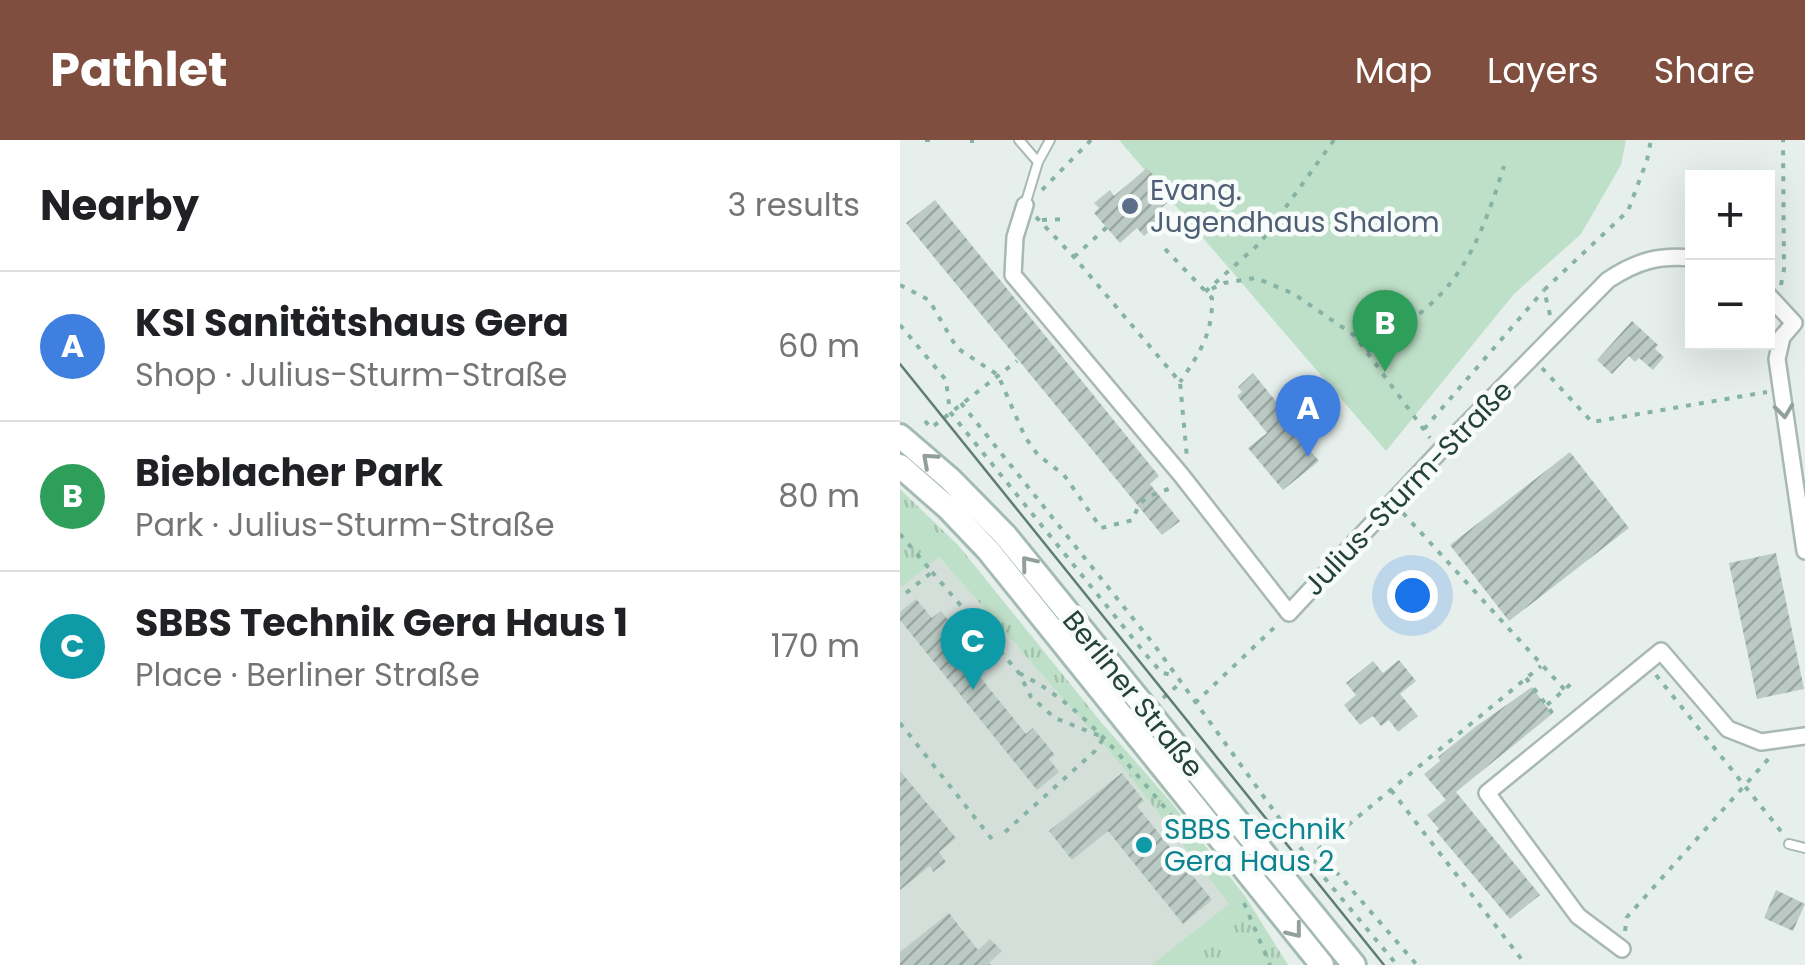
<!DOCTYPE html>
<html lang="en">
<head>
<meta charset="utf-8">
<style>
	:root { --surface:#fff; --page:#f2f2f2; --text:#202124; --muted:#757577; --line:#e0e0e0; --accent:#7f4e3f }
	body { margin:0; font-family:Poppins,sans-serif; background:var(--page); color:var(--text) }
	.controls { position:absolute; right:30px; top:30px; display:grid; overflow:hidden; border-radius:0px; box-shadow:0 10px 40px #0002 }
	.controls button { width:90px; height:90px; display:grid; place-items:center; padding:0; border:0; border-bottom:2px solid var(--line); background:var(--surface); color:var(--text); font:50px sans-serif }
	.you { position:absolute; left:512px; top:455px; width:35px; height:35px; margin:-25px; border:8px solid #fff; border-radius:50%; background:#1a73e8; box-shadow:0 0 0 15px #1a73e833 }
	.badge { display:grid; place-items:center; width:65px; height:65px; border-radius:50%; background:var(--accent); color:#fff; font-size:32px; font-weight:700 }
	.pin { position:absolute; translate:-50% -82px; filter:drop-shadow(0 2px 5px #0008) }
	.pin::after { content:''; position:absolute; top:52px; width:35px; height:30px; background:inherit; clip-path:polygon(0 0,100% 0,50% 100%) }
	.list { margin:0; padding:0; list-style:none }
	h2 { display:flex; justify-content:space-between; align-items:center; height:130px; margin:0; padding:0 40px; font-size:42px }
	h2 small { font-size:32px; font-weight:400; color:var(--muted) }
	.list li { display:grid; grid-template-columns:65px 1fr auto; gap:30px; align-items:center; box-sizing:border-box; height:150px; padding:0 40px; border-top:2px solid var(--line) }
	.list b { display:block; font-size:38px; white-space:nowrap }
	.list p { margin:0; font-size:32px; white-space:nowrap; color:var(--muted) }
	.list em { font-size:32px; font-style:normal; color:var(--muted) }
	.map { position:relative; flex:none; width:905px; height:825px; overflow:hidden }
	header { display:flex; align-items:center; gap:60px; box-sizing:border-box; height:140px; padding:0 50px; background:var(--accent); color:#fff }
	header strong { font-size:48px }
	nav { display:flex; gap:55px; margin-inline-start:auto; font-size:35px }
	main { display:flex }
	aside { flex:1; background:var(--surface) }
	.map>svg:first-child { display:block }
</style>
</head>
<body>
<header>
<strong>Pathlet</strong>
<nav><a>Map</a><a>Layers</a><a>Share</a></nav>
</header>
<main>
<aside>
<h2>Nearby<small>3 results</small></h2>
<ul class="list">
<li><span class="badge" style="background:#3f7fe0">A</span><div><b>KSI Sanitätshaus Gera</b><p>Shop · Julius-Sturm-Straße</p></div><em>60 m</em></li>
<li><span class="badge" style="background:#2e9e5b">B</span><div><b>Bieblacher Park</b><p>Park · Julius-Sturm-Straße</p></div><em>80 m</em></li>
<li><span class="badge" style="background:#0f9aa8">C</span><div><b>SBBS Technik Gera Haus 1</b><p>Place · Berliner Straße</p></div><em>170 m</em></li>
</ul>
</aside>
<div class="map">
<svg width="905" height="825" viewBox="0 0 905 825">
	<defs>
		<pattern id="grass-tufts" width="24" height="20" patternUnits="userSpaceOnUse" patternTransform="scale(2.5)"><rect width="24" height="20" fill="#bfe0c8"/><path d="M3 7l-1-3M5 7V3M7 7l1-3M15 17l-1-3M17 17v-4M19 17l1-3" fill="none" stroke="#a4c1ad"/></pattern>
		<pattern id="building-hatch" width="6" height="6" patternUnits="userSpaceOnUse" patternTransform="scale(2.5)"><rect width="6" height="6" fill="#bbcac4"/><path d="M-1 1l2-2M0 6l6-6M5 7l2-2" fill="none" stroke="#98a6a0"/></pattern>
	</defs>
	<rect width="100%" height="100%" fill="#e6efeb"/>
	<path fill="#d4dfda" d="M38,416L221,625L330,764L251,825H0V448Z"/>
	<path fill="url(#grass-tufts)" d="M0,349L58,405L201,582L270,661L345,756L388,825H251L329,764L221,625L39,417L0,448Z"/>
	<path fill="#bfe0c8" d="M219,0H726L721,25L681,94L614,154L486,311Z"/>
	<path fill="url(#building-hatch)" d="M247,28L273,58L259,70L266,77L244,96L237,88L220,103L194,73L199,68L194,63L210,50L214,56Z
		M35,60L259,336L250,344L280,381L262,395L6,83Z
		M732,181L758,205L755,209L764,217L753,230L739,218L735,222L729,216L712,234L697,220Z
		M353,233L396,286L392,289L419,321L383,350L348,308L367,293L337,256L342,252L338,247Z
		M670,312L729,388L609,481L550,405Z
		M876,413L904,549L857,559L829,423Z
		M16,459L32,478L41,471L68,504L59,511L126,594L133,588L155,615L149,619L159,632L137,650L0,480V472Z
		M499,520L516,541L500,554L518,576L498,592L489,580L481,586L473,576L460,585L444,565L456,555L446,543L473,521L483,533Z
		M632,547L652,574L556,652L640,755L610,779L536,691L539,689L527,675L546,660L524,634L540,621L538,617L575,587Z
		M0,631L56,698L39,712L46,722L33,732L30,726L0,750Z
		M222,633L244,661L237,666L312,760L283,784L208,691L172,720L149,691Z
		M876,750L905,764L893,791L864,778Z
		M49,773L78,810L90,799L102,811L89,823L91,825H0V812Z"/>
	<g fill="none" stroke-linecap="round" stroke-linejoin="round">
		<defs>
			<path id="service" d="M119,0L138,22
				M125,65L138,22L150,0
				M889,704L905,708"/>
			<path id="minor" d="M125,65L115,97L113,135L282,336L389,473L540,311L708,140C737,121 758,115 792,118
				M868,155L894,183
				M894,183L882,197L877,219L905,411
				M722,809L678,776L587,653L761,511L828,589L861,602L905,596"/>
			<path id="secondary" d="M0,296L50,339L105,395L454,825
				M0,326L48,368L88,410L422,825"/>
		</defs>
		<use href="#service" stroke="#a8b8b2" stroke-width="12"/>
		<use href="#minor" stroke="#a8b8b2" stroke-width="20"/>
		<use href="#secondary" stroke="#a4bbb3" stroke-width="28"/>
		<path stroke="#86b3a5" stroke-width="4" stroke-dasharray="5 8" stroke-linecap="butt" d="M25,0H33
			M72,0V3
			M434,0L360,103L305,152L324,143L356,138L394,154L455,196L530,298
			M142,50L191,0
			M136,77L174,117L280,242L287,318
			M142,80L167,79
			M265,109L312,158C313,194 299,214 280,242
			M174,117L207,87
			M0,145L29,160L57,208L98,235L125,297L138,315L164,335L201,388L233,380C241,354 250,357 271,348
			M881,145L884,129L883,0
			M650,175L644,150L728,71L747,20L751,0
			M0,185L46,240L50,272L248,517L262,533L273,535
			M467,212C489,195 516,179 536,159C573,123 589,73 604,26
			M642,228L692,282L867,252
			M61,263L255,506L408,718L497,825
			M25,281L31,288L117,221
			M524,289L644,150
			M503,373L665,550
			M0,394L32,432L0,458
			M32,432L119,533L131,557L155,578L200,596
			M52,484L68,474
			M119,533C191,569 235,636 288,694
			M756,535L884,695
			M626,538L656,578
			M263,558L278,545
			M295,563L379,483
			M647,565L672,543
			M0,583L95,703
			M491,650L626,825
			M105,692L195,611L203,599
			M408,718L641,526
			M412,720L438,734L517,825
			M344,763L370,825
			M725,791L727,777L871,616"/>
		<use href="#service" stroke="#fff" stroke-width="8"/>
		<use href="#minor" stroke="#fff" stroke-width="15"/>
		<use href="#secondary" stroke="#fff" stroke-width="22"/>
		<path stroke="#5f7d75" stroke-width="2.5" d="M0,224L484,825"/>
	</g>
	<defs><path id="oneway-chevron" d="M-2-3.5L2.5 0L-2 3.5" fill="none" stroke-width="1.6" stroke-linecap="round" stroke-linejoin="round" transform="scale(2.5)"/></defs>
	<g stroke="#92a09c">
		<use href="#oneway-chevron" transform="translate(884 271) rotate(83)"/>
		<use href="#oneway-chevron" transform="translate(29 320) rotate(-138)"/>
		<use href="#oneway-chevron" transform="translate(128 423) rotate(-129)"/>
		<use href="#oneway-chevron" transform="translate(395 791) rotate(52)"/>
	</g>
	<circle fill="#5c6f8a" stroke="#f7fbf9" stroke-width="4" cx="230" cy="66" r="10"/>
	<circle fill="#0f9aa8" stroke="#f7fbf9" stroke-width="4" cx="244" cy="705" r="10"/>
	<g text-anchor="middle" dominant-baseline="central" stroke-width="9" stroke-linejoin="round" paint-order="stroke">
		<g font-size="28" fill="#4e5e75" stroke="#f7fbf9" text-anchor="start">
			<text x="250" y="50">Evang.<tspan x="250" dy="32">Jugendhaus Shalom</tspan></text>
		</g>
		<g font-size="28" fill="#24423a" stroke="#f7fbf9">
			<text transform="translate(508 348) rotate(-46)">Julius-Sturm-Straße</text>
			<text transform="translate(233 554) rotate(51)">Berliner Straße</text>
		</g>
		<g font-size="28" fill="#0d838f" stroke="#f7fbf9" text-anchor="start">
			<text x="264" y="689">SBBS Technik<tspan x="264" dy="32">Gera Haus 2</tspan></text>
		</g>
	</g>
</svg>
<div class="controls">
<button>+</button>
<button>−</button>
</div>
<div class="you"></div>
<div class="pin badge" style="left:408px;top:317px;background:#3f7fe0">A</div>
<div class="pin badge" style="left:485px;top:232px;background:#2e9e5b">B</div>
<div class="pin badge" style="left:73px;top:550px;background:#0f9aa8">C</div>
</div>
</main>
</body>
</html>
